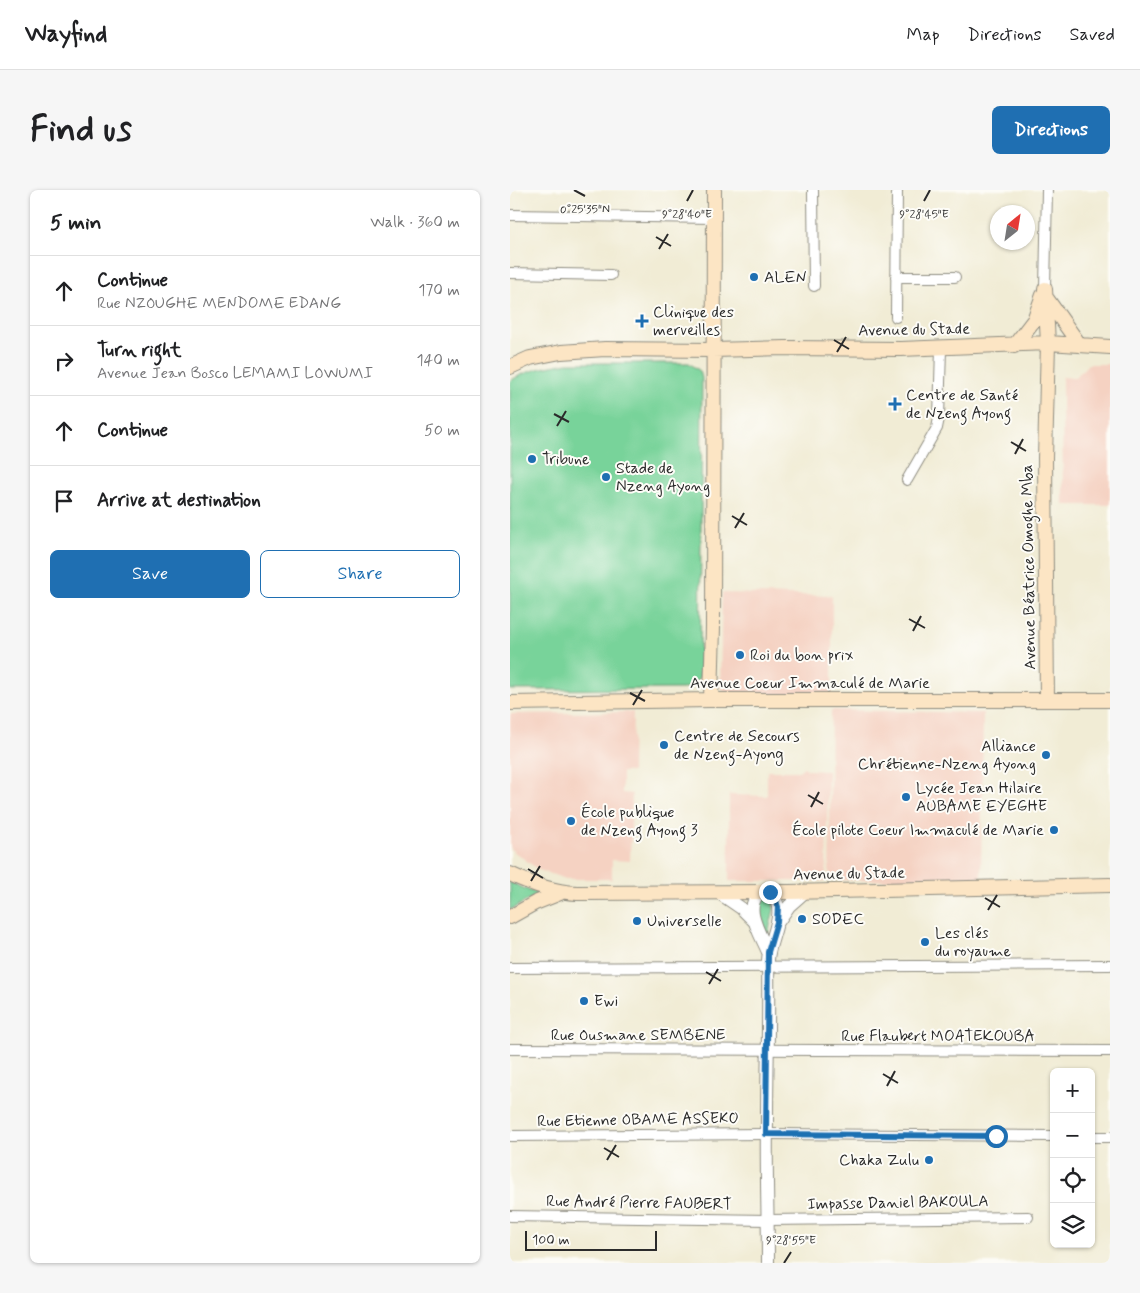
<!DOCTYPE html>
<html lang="en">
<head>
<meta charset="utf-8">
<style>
	:root { --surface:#fff; --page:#f6f6f6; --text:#202124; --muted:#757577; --line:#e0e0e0; --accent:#1f6fb2 }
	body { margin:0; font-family:Mynerve,sans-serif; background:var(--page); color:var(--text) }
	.controls { position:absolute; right:15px; bottom:15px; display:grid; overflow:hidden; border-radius:8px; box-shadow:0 1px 4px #0004 }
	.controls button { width:45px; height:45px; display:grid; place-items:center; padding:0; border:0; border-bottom:1px solid var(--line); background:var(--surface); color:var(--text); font:25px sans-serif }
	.compass { position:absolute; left:480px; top:15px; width:45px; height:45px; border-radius:50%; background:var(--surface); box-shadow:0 1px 4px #0004; rotate:30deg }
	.scale { position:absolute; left:15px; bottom:12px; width:132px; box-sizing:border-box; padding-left:5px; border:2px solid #2b2b2b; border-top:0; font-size:14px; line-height:18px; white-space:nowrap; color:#2b2b2b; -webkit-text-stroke:4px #fdfcf7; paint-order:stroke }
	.stop { position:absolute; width:15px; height:15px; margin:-11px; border:4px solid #1f6fb2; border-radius:50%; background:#fff }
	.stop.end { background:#1f6fb2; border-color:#fff; box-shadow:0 1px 5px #0008 }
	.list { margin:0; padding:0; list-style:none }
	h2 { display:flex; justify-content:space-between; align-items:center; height:65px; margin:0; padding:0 20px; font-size:21px }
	h2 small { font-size:16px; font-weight:400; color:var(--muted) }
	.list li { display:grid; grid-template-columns:32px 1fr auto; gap:15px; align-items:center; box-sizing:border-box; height:70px; padding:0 20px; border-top:1px solid var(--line) }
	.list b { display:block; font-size:19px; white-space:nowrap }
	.list p { margin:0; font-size:16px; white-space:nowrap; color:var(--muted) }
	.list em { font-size:16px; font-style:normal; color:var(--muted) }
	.actions { display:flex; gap:10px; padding:15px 20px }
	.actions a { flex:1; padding:11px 0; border:1px solid var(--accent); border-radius:8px; text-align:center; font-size:18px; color:var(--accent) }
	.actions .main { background:var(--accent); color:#fff }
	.icon { flex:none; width:28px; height:28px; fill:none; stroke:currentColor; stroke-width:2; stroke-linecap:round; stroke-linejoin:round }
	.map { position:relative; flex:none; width:600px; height:1073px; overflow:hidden; border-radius:8px }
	header { display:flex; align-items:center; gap:30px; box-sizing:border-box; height:70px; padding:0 25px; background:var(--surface); border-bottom:1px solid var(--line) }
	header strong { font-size:24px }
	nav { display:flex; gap:28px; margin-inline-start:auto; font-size:18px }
	.intro { display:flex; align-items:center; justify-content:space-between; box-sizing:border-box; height:120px; padding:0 30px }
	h1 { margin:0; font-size:35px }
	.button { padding:12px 22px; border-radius:8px; background:var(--accent); color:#fff; font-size:18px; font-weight:700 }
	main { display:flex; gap:30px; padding:0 30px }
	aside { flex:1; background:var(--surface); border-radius:8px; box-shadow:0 1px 4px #0004 }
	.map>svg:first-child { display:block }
</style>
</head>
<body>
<header>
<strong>Wayfind</strong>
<nav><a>Map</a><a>Directions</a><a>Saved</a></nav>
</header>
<div class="intro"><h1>Find us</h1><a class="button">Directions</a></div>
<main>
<aside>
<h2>5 min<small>Walk · 360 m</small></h2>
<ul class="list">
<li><svg class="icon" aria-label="ahead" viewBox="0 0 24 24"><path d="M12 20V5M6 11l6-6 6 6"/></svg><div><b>Continue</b><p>Rue NZOUGHE MENDOME EDANG</p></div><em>170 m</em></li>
<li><svg class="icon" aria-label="right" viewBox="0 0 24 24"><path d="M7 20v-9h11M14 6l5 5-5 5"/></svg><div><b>Turn right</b><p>Avenue Jean Bosco LEMAMI LOWUMI</p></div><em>140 m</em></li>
<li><svg class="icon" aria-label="ahead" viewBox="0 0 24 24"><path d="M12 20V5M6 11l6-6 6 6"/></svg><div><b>Continue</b></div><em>50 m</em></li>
<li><svg class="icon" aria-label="arrive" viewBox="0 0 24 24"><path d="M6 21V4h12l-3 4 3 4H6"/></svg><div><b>Arrive at destination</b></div></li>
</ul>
<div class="actions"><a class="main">Save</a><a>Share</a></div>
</aside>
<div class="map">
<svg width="600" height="1073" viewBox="0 0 600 1073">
	<rect width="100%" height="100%" fill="#fdfcf7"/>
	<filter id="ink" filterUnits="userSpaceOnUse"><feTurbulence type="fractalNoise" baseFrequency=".02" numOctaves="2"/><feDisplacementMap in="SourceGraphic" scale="10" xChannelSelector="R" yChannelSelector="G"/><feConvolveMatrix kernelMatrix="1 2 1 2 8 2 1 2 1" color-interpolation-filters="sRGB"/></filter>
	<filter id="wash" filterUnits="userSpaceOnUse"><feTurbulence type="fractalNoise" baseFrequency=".0096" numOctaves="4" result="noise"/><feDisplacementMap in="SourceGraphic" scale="20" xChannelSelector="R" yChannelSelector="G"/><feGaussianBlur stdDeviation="1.12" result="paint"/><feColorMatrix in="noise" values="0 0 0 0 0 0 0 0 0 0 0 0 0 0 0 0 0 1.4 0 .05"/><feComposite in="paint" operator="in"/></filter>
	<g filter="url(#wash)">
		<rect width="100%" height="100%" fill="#f1ecd5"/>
		<path fill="#f5d2c2" d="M578,174H600V315H553L552,187L565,188Z
			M212,403L322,406V506H219L210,497Z
			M321,520L473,523L471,691L319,690Z
			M123,522L122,582H112V603L122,604L120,671L102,670V689H56L29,680L3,661L0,657V524Z
			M294,577L298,580L318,581L316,691H219V605L257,606V581H289Z"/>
		<path fill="#78d39a" stroke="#527f62" d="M58,173H179L190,181L192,188L190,487L180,497L173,499L0,500V191C18,179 37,177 58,173Z
			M0,692L20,701L35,704L22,708L0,720Z
			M249,708L262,709L264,719L258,744L255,743L254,734L247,713Z"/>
	</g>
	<g filter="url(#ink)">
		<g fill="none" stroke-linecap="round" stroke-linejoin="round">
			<defs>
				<path id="minor" d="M303,0L304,96
					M0,25L204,28
					M0,83L101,85
					M386,87H445
					M535,99L537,0
					M386,127L387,0
					M397,290L427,238L429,228L431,158
					M0,778L600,775
					M0,859L600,861
					M0,946L256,944L544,946
					M581,947H600
					M0,1026L258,1030L518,1027"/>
				<path id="tertiary" d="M209,703L231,718L245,732
					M250,703C232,717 251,745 258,762
					M268,732L279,716L296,701
					M258,1073C258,1026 256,979 257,932C257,878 259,824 258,771C258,749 280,720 260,703"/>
				<path id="secondary" d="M535,99L538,153L535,268L537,510
					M537,109L569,154
					M504,156L524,130L533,105
					M0,177L20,168L51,162L95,159L203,160L276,158L391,159L538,153L600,157
					M201,510L203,437L204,0
					M0,513L201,510H600
					M0,684C21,694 43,702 67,703L279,702L600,695
					M0,727L25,713L50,703"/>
			</defs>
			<use href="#minor" stroke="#8e8c80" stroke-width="12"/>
			<use href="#tertiary" stroke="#8e8c80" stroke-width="14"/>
			<use href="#secondary" stroke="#8e8c80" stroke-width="16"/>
			<use href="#minor" stroke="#fff" stroke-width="10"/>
			<use href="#tertiary" stroke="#fff" stroke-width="12"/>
			<use href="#secondary" stroke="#fce5c4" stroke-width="14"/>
		</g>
	</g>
	<g fill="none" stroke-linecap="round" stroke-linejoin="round" filter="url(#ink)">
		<path stroke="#1f6fb2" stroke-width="6" d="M260,702L264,706L268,717L267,732L258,762L256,944L486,946"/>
	</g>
	<path fill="none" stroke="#2b2b2b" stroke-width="2" d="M64,0L75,6M177,11L183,0M414,11L420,0M146,47L161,56M149,59L158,44M324,150L339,159M327,162L336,147M44,224L59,232M47,236L56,221M501,252L516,261M505,264L513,249M222,326L237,335M225,338L234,323M399,429L415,438M403,441L411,426M120,503L135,511M123,515L132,500M298,605L313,614M301,617L309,602M18,679L33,688M21,691L30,676M475,708L490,717M478,720L487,705M196,782L211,791M199,794L208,779M373,884L388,893M377,896L385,881M94,958L109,967M97,970L106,955M274,1073L281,1062"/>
	<g fill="#1f6fb2" stroke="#fdfcf7" stroke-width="2">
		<circle cx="244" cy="87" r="5"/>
		<path d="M129.5 123.5h5v5h5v5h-5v5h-5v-5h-5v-5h5z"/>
		<path d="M382.5 206.5h5v5h5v5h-5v5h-5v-5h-5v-5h5z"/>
		<circle cx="22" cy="269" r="5"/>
		<circle cx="96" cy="287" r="5"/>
		<circle cx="230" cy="465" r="5"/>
		<circle cx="154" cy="555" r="5"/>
		<circle cx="536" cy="565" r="5"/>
		<circle cx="396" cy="607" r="5"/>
		<circle cx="61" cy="631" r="5"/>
		<circle cx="544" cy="640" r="5"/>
		<circle cx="292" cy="729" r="5"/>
		<circle cx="127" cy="731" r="5"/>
		<circle cx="415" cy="752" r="5"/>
		<circle cx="74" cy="811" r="5"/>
		<circle cx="419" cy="970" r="5"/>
	</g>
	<g text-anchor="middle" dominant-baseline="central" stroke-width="4" stroke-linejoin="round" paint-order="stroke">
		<g font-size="16" fill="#2b2b2b" stroke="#fdfcf7" text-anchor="start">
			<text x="254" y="87">ALEN</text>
			<text x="143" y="122">Clinique des<tspan x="143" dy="18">merveilles</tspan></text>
			<text x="396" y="205">Centre de Santé<tspan x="396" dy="18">de Nzeng Ayong</tspan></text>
			<text x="32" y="269">Tribune</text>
			<text x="106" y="278">Stade de<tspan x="106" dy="18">Nzeng Ayong</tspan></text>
			<text x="240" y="465">Roi du bon prix</text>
			<text x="164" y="546">Centre de Secours<tspan x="164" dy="18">de Nzeng-Ayong</tspan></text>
			<text x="526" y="556" text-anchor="end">Alliance<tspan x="526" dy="18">Chrétienne-Nzeng Ayong</tspan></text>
			<text x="406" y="598">Lycée Jean Hilaire<tspan x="406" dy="18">AUBAME EYEGHE</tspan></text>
			<text x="71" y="622">École publique<tspan x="71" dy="18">de Nzeng Ayong 3</tspan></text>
			<text x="534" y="640" text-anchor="end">École pilote Coeur Immaculé de Marie</text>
			<text x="302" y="729">SODEC</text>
			<text x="137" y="731">Universelle</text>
			<text x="425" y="743">Les clés<tspan x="425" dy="18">du royaume</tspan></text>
			<text x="84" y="811">Ewi</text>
			<text x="409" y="970" text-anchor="end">Chaka Zulu</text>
		</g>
		<g font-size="16" fill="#2b2b2b" stroke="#fdfcf7">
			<text transform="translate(404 140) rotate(-1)">Avenue du Stade</text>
			<text transform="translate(519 377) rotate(-91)">Avenue Béatrice Omoghe Mba</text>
			<text x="300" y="493">Avenue Coeur Immaculé de Marie</text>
			<text transform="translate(339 684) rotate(-1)">Avenue du Stade</text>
			<text x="128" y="845">Rue Ousmane SEMBENE</text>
			<text x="428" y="846">Rue Flaubert MOATEKOUBA</text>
			<text transform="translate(128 930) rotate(-1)">Rue Etienne OBAME ASSEKO</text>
			<text transform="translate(129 1013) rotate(1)">Rue André Pierre FAUBERT</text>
			<text transform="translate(388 1013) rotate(-1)">Impasse Daniel BAKOULA</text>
		</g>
	</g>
	<g font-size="12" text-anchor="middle" fill="#2b2b2b" stroke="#fdfcf7" stroke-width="4" stroke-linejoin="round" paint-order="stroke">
		<text x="75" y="23">0°25'35"N</text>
		<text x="414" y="28">9°28'45"E</text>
		<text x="177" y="28">9°28'40"E</text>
		<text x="281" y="1054">9°28'55"E</text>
	</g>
</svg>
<div class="controls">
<button>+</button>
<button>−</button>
<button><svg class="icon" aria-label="locate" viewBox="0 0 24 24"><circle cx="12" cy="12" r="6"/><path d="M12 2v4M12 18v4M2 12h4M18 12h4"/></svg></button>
<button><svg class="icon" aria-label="layers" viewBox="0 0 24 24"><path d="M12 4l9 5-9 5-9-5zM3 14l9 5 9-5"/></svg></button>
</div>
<svg class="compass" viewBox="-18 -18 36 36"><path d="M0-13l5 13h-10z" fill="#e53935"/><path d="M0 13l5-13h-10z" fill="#757577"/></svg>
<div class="scale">100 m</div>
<div class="stop" style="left:486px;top:946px"></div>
<div class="stop end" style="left:260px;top:702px"></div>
</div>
</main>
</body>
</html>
